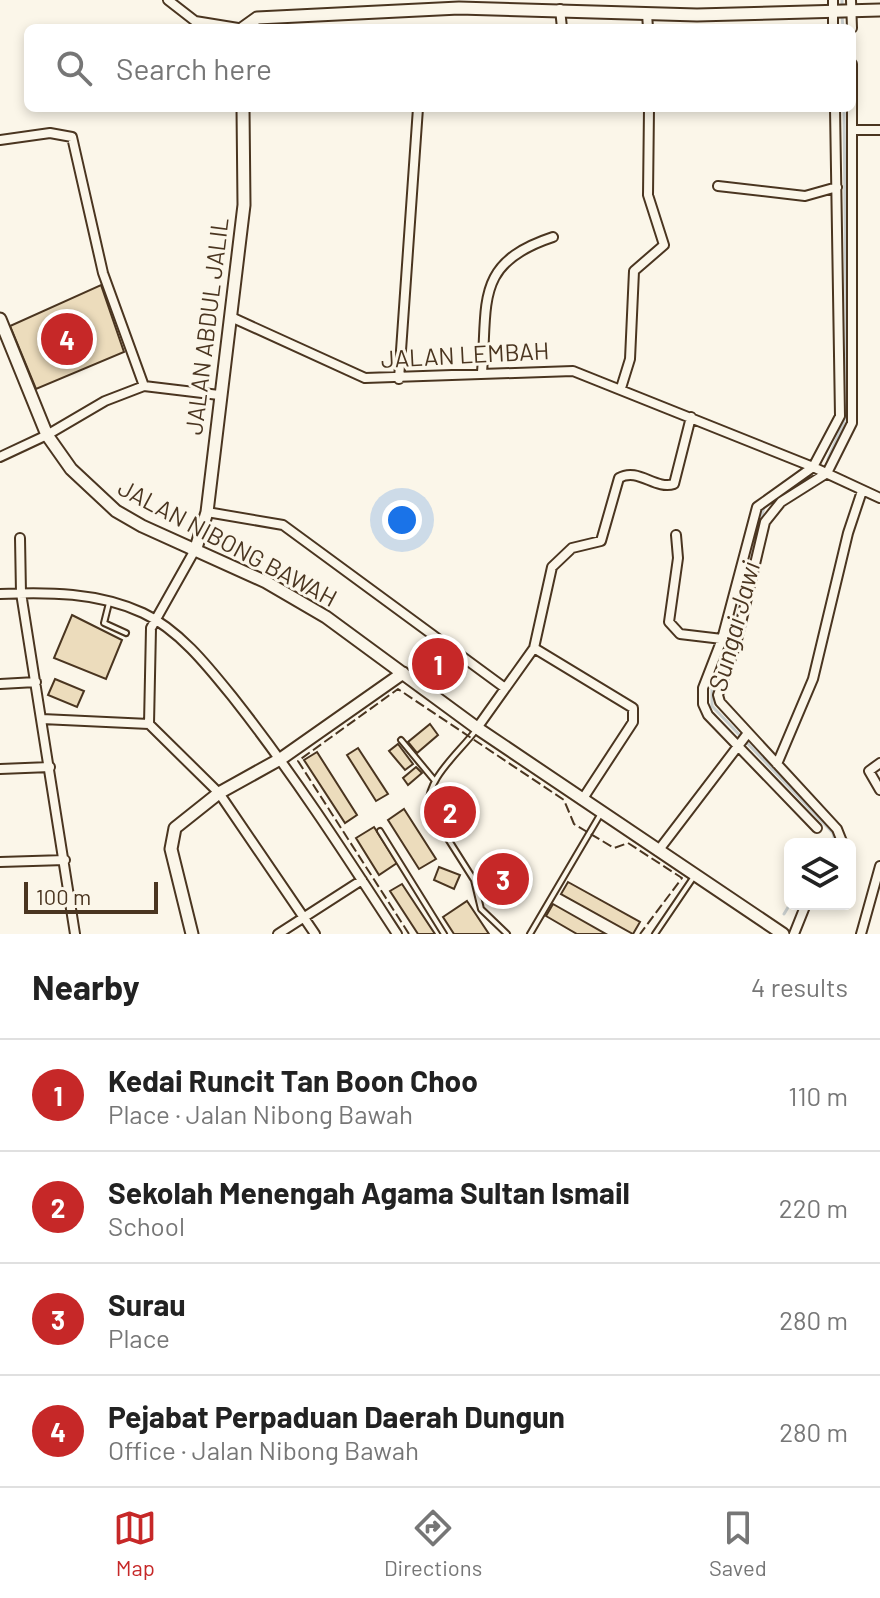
<!DOCTYPE html>
<html lang="en">
<head>
<meta charset="utf-8">
<style>
	:root { --surface:#fff; --page:#f6f6f6; --text:#222; --muted:#767676; --line:#e0e0e0; --accent:#c62828 }
	body { margin:0; font-family:Barlow,sans-serif; background:var(--page); color:var(--text) }
	.controls { position:absolute; right:24px; bottom:24px; display:grid; overflow:hidden; border-radius:12px; box-shadow:0 4px 12px #0003 }
	.controls button { width:72px; height:72px; display:grid; place-items:center; padding:0; border:0; border-bottom:2px solid var(--line); background:var(--surface); color:var(--text); font:40px sans-serif }
	.scale { position:absolute; left:24px; bottom:20px; width:134px; box-sizing:border-box; padding-left:8px; border:4px solid #4a3520; border-top:0; font-size:22px; line-height:28px; white-space:nowrap; color:#4a3520; -webkit-text-stroke:6px #fbf6e9; paint-order:stroke }
	.you { position:absolute; left:402px; top:520px; width:28px; height:28px; margin:-20px; border:6px solid #fff; border-radius:50%; background:#1a73e8; box-shadow:0 0 0 12px #1a73e833 }
	.badge { display:grid; place-items:center; width:52px; height:52px; border-radius:50%; background:var(--accent); color:#fff; font-size:26px; font-weight:700 }
	.pin { position:absolute; translate:-50% -50%; border:4px solid #fff; box-shadow:0 2px 8px #0006 }
	.list { margin:0; padding:0; list-style:none }
	h2 { display:flex; justify-content:space-between; align-items:center; height:104px; margin:0; padding:0 32px; font-size:34px }
	h2 small { font-size:26px; font-weight:400; color:var(--muted) }
	.list li { display:grid; grid-template-columns:52px 1fr auto; gap:24px; align-items:center; box-sizing:border-box; height:112px; padding:0 32px; border-top:2px solid var(--line) }
	.list b { display:block; font-size:30px; white-space:nowrap }
	.list p { margin:0; font-size:26px; white-space:nowrap; color:var(--muted) }
	.list em { font-size:26px; font-style:normal; color:var(--muted) }
	.icon { flex:none; width:44px; height:44px; fill:none; stroke:currentColor; stroke-width:2; stroke-linecap:round; stroke-linejoin:round }
	.map { position:relative; flex:none; width:880px; height:934px; overflow:hidden }
	.search { position:absolute; background:var(--surface); box-shadow:0 4px 12px #0003; left:24px; right:24px; top:24px; height:88px; display:flex; align-items:center; gap:20px; box-sizing:border-box; padding:0 28px; border-radius:12px; color:var(--muted); font-size:30px }
	.sheet { height:552px; background:var(--surface) }
	nav { display:flex; justify-content:space-around; align-items:center; box-sizing:border-box; height:112px; border-top:2px solid var(--line); background:var(--surface); font-size:22px; color:var(--muted) }
	nav a { display:grid; justify-items:center; gap:4px }
	nav .on { color:var(--accent) }
	.map>svg:first-child { display:block }
</style>
</head>
<body>
<div class="map">
<svg width="880" height="934" viewBox="0 0 880 934">
	<rect width="100%" height="100%" fill="#fbf6e9"/>
	<g fill="none" stroke-linecap="round" stroke-linejoin="round">
		<path stroke="#c9cecd" stroke-width="3" d="M842,0V8
			M842,16L843,28
			M828,459L844,422L847,402L844,108
			M806,477L764,507L731,642L712,689V706L833,833L836,844
			M784,914L790,904"/>
	</g>
	<path fill="#ecdcbc" stroke="#4a3520" stroke-width="2" d="M101,285L124,352L36,389L10,326Z
		M72,615L122,640L106,679L54,658Z
		M444,647L453,654L432,682L423,675Z
		M55,679L84,691L77,707L48,695Z
		M430,724L438,735L417,753L408,742Z
		M398,744L413,764L405,770L389,751Z
		M358,748L388,794L376,801L347,755Z
		M317,752L357,815L345,823L304,760Z
		M416,767L422,773L408,785L403,778Z
		M404,809L436,859L419,869L388,820Z
		M374,827L397,863L379,875L356,838Z
		M493,856L525,869L512,901L480,889Z
		M439,867L460,875L454,889L434,880Z
		M568,882L640,922L633,934L561,894Z
		M402,884L435,934H418L390,891Z
		M467,901L489,934H454L443,917Z
		M553,904L606,934H577L546,916Z"/>
	<g fill="none" stroke-linecap="round" stroke-linejoin="round">
		<defs>
			<path id="lane" d="M109,603L104,623L126,633
				M476,730C460,752 424,780 429,809L474,880L481,909L507,934
				M401,740L435,781
				M380,831L444,934
				M530,934L600,815
				M655,934L693,878"/>
			<path id="street" d="M168,0L195,21L238,28
				M833,0V28
				M851,0L852,28
				M560,9L562,28
				M647,14L648,28
				M852,130H880
				M0,140L50,133L72,137L103,273L144,386
				M718,186L805,196L837,187
				M231,317L365,378L573,371L813,467L880,498
				M482,372C488,302 474,263 553,237
				M399,379L418,108
				M621,388L630,359L634,271L664,245L648,195L649,108
				M0,457L47,435L105,401L144,386L219,395
				M207,512L283,525L505,688
				M676,535L678,558L669,622L680,634L722,639
				M20,538L21,593L75,934
				M0,594C48,592 98,592 143,613C180,630 210,669 235,700C294,775 345,854 397,934
				M534,648L633,708V722L582,800
				M0,684L36,682
				M42,719L149,724L219,793L315,934
				M149,724L151,628L196,548
				M477,728L534,648L552,567L572,548L601,541L619,478C638,467 655,490 674,484L691,417
				M880,763L869,771L880,790
				M777,764L813,679L848,533L862,491
				M0,769L50,767
				M817,828L708,715L703,704V688L722,639L757,507L813,467L840,416L835,108
				M843,844L837,829L720,702L718,695L736,644L765,522L781,502L827,473L852,423V64
				M658,851L748,733
				M0,862L65,860
				M278,934L362,880
				M794,934L806,904
				M861,934L880,866"/>
			<path id="secondary" d="M243,28L257,18L459,8L697,15L880,10
				M0,319L47,435L71,469L116,511L142,526L266,582L326,617L477,728L783,934
				M196,548L207,512L244,205L243,108
				M192,934L171,849L175,828L219,793L282,758L403,673"/>
		</defs>
		<use href="#lane" stroke="#4a3520" stroke-width="8"/>
		<use href="#street" stroke="#4a3520" stroke-width="12"/>
		<use href="#secondary" stroke="#4a3520" stroke-width="15"/>
		<use href="#lane" stroke="#fbf6e9" stroke-width="4"/>
		<use href="#street" stroke="#fbf6e9" stroke-width="8"/>
		<use href="#secondary" stroke="#fbf6e9" stroke-width="11"/>
		<path stroke="#4a3520" stroke-width="2" stroke-dasharray="10 4" stroke-linecap="butt" d="M409,934L298,761L398,689L564,800L574,824L614,848L628,843L682,878L640,934"/>
	</g>
	<g text-anchor="middle" dominant-baseline="central" stroke-width="6" stroke-linejoin="round" paint-order="stroke">
		<g font-size="24" fill="#4a3520" stroke="#fbf6e9">
			<text transform="translate(206 326) rotate(-83)">JALAN ABDUL JALIL</text>
			<text transform="translate(465 354) rotate(-3)">JALAN LEMBAH</text>
			<text transform="translate(228 542) rotate(28)">JALAN NIBONG BAWAH</text>
		</g>
		<g font-size="26" font-style="italic" fill="#4a3520" stroke="#fbf6e9">
			<text transform="translate(733 626) rotate(-75)">Sungai Jawi</text>
		</g>
	</g>
</svg>
<div class="controls">
<button><svg class="icon" aria-label="layers" viewBox="0 0 24 24"><path d="M12 4l9 5-9 5-9-5zM3 14l9 5 9-5"/></svg></button>
</div>
<div class="scale">100 m</div>
<div class="you"></div>
<div class="pin badge" style="left:438px;top:664px">1</div>
<div class="pin badge" style="left:450px;top:812px">2</div>
<div class="pin badge" style="left:503px;top:879px">3</div>
<div class="pin badge" style="left:67px;top:339px">4</div>
<div class="search"><svg class="icon" aria-label="search" viewBox="0 0 24 24"><circle cx="10" cy="10" r="6"/><path d="M15 15l6 6"/></svg>Search here</div>
</div>
<section class="sheet">
<h2>Nearby<small>4 results</small></h2>
<ul class="list">
<li><span class="badge">1</span><div><b>Kedai Runcit Tan Boon Choo</b><p>Place · Jalan Nibong Bawah</p></div><em>110 m</em></li>
<li><span class="badge">2</span><div><b>Sekolah Menengah Agama Sultan Ismail</b><p>School</p></div><em>220 m</em></li>
<li><span class="badge">3</span><div><b>Surau</b><p>Place</p></div><em>280 m</em></li>
<li><span class="badge">4</span><div><b>Pejabat Perpaduan Daerah Dungun</b><p>Office · Jalan Nibong Bawah</p></div><em>280 m</em></li>
</ul>
</section>
<nav>
<a class="on"><svg class="icon" aria-label="map" viewBox="0 0 24 24"><path d="M3 6l6-2 6 2 6-2v14l-6 2-6-2-6 2zM9 4v14M15 6v14"/></svg>Map</a>
<a><svg class="icon" aria-label="directions" viewBox="0 0 24 24"><path d="M12 3l9 9-9 9-9-9zM9 14v-3h6M13 9l2 2-2 2"/></svg>Directions</a>
<a><svg class="icon" aria-label="saved" viewBox="0 0 24 24"><path d="M7 4h10v16l-5-4-5 4z"/></svg>Saved</a>
</nav>
</body>
</html>
